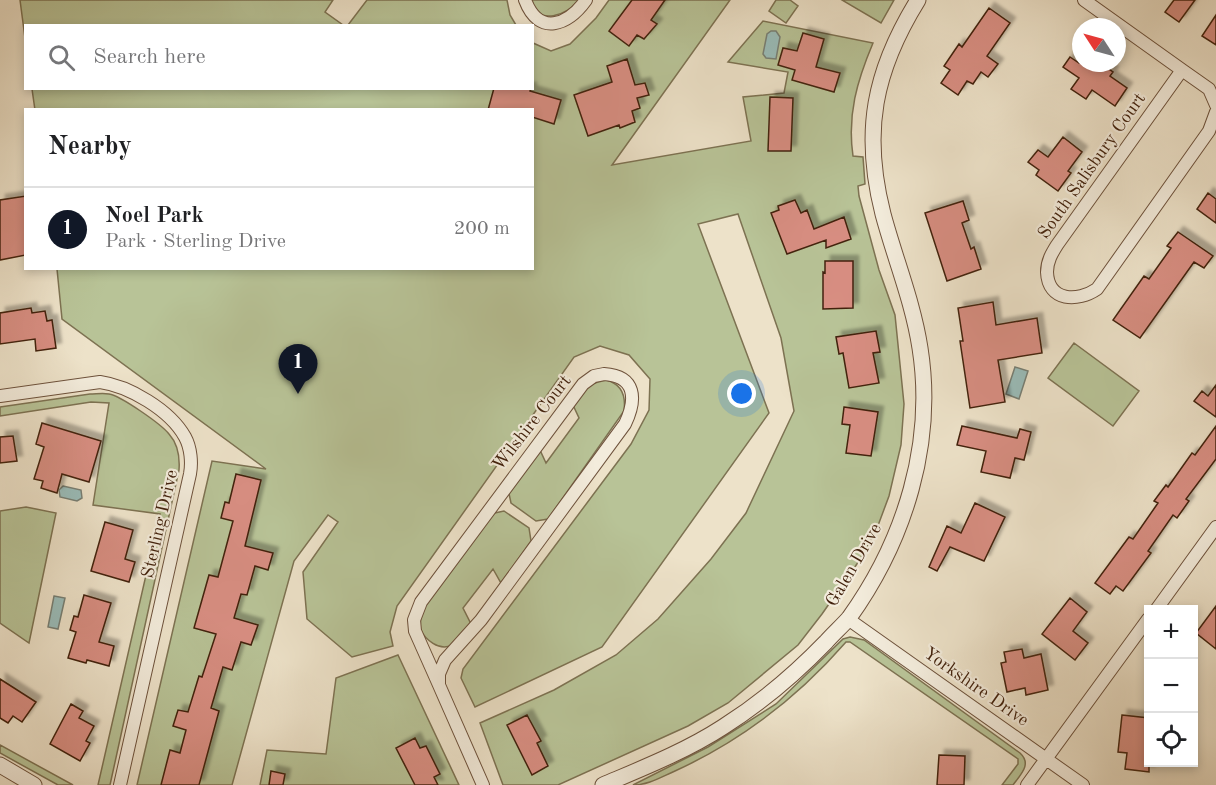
<!DOCTYPE html>
<html lang="en">
<head>
<meta charset="utf-8">
<style>
	:root { --surface:#fff; --page:#f2f2f2; --text:#202124; --muted:#757577; --line:#e0e0e0; --accent:#111827 }
	body { margin:0; font-family:"Old Standard TT",serif; background:var(--page); color:var(--text) }
	.controls { position:absolute; right:18px; bottom:18px; display:grid; overflow:hidden; border-radius:0px; box-shadow:0 3px 9px #0003 }
	.controls button { width:54px; height:54px; display:grid; place-items:center; padding:0; border:0; border-bottom:2px solid var(--line); background:var(--surface); color:var(--text); font:30px sans-serif }
	.compass { position:absolute; left:1072px; top:18px; width:54px; height:54px; border-radius:50%; background:var(--surface); box-shadow:0 3px 9px #0003; rotate:306deg }
	.you { position:absolute; left:742px; top:394px; width:21px; height:21px; margin:-15px; border:4px solid #fff; border-radius:50%; background:#1a73e8; box-shadow:0 0 0 9px #1a73e833 }
	.badge { display:grid; place-items:center; width:39px; height:39px; border-radius:50%; background:var(--accent); color:#fff; font-size:20px; font-weight:700 }
	.pin { position:absolute; translate:-50% -50px; filter:drop-shadow(0 2px 3px #0008) }
	.pin::after { content:''; position:absolute; top:32px; width:21px; height:18px; background:inherit; clip-path:polygon(0 0,100% 0,50% 100%) }
	.list { margin:0; padding:0; list-style:none }
	h2 { display:flex; justify-content:space-between; align-items:center; height:78px; margin:0; padding:0 24px; font-size:26px }
	h2 small { font-size:20px; font-weight:400; color:var(--muted) }
	.list li { display:grid; grid-template-columns:39px 1fr auto; gap:18px; align-items:center; box-sizing:border-box; height:84px; padding:0 24px; border-top:2px solid var(--line) }
	.list b { display:block; font-size:22px; white-space:nowrap }
	.list p { margin:0; font-size:20px; white-space:nowrap; color:var(--muted) }
	.list em { font-size:20px; font-style:normal; color:var(--muted) }
	.icon { flex:none; width:33px; height:33px; fill:none; stroke:currentColor; stroke-width:2; stroke-linecap:round; stroke-linejoin:round }
	.map { position:relative; flex:none; width:1216px; height:785px; overflow:hidden }
	.search { position:absolute; background:var(--surface); box-shadow:0 3px 9px #0003; left:24px; top:24px; width:510px; height:66px; display:flex; align-items:center; gap:15px; box-sizing:border-box; padding:0 21px; border-radius:0px; color:var(--muted); font-size:22px }
	.panel { position:absolute; background:var(--surface); box-shadow:0 3px 9px #0003; left:24px; top:108px; width:510px; height:162px; border-radius:0px }
	.map>svg:first-child { display:block }
</style>
</head>
<body>
<div class="map">
<svg width="1216" height="785" viewBox="0 0 1216 785">
	<defs>
		<filter id="shadow"><feDropShadow dx="5.5" dy="-5.5" stdDeviation="1.5" flood-color="#0004"/></filter>
	</defs>
	<rect width="100%" height="100%" fill="#ede2c9"/>
	<filter id="stains"><feTurbulence type="fractalNoise" baseFrequency=".00333" numOctaves="4"/><feColorMatrix values="0 0 0 0 .2 0 0 0 0 .09 0 0 0 0 .02 0 0 0 .5 -.17"/></filter>
	<radialGradient id="worn" r=".72"><stop offset=".6" stop-color="#630" stop-opacity="0"/><stop offset="1" stop-color="#630" stop-opacity=".3"/></radialGradient>
	<path fill="#b8c397" stroke="#7d7252" stroke-width="1.5" d="M20,0H333L325,12L343,25L26,26L25,38Z
		M367,0H507L510,15L516,25H348Z
		M532,0H579C568,15 537,27 532,0Z
		M609,0H730L612,165L751,141L743,97L784,93L788,72L728,62L763,21L873,43C857,81 847,115 853,156L863,157L865,184L858,186L859,196L879,270L895,315L904,404L901,445L889,496L876,531L859,561L822,614L798,645L728,703L688,726L558,785H503L480,723L554,690L616,655L658,619L711,559L746,513L794,411L781,338L738,214L698,224L769,413L602,647L475,707L461,678L463,669L631,444L649,410L650,379L629,355L600,346L574,357L397,606L390,632L393,646L352,657L307,619L303,572L338,522L328,515L294,561L232,785H137L212,461L266,469L62,319L57,269L532,268V110H35L32,89L532,88L533,43L551,51L570,44L596,18Z
		M776,0H790L798,6L786,23L769,11Z
		M842,0H894L881,23Z
		M1074,343L1139,391L1113,426L1048,378Z
		M606,380C622,384 626,396 624,411L548,519L536,521L511,503L508,489L539,448L546,463L579,418L572,403L591,384Z
		M90,394C96,394 103,393 109,394C121,396 161,424 169,434C178,444 180,456 179,470L110,785H98L160,514L93,505L109,403L91,402L0,416V407Z
		M26,507L56,513L29,643L0,623V511Z
		M504,511L529,528L531,541L501,583L493,569L463,608L471,624C466,630 459,641 452,645C439,652 425,639 420,629L421,612L490,514Z
		M850,637L864,640L1020,753C1032,764 1021,774 1013,785H1002L1018,764V759L850,642H846C799,696 741,741 675,771C661,777 648,785 633,785L708,747L776,704L843,639Z
		M398,655L459,785H260L267,750L326,754L336,678Z
		M0,745L73,785H58L0,753Z"/>
	<path fill="#9abdba" stroke="#777f74" stroke-width="1.5" d="M771,31H776L780,37L776,59L766,58L763,54L767,34Z
		M1015,367L1028,371L1019,399L1006,394Z
		M63,486L81,490L82,498L77,501L60,497L59,490Z
		M54,596L65,598L58,629L48,627Z"/>
	<path fill="#d88e82" stroke="#42210c" stroke-width="1.5" filter="url(#shadow)" d="M632,0H665L651,20L657,24L644,39L637,35L629,46L609,31Z
		M1174,0H1195L1179,22L1165,12Z
		M989,8L1010,23L987,56L998,64L988,77L981,72L973,84L967,81L958,95L941,83L950,70L944,66L959,44L962,47Z
		M1216,15V45L1202,36Z
		M803,33L824,39L816,67L840,73L834,92L792,80L795,70L778,65L783,48L797,51Z
		M1070,57L1079,63H1100L1113,72L1110,76L1127,88L1115,106L1092,90L1086,99L1071,89L1079,78L1063,67Z
		M627,59L635,85L645,83L649,95L637,98L640,108L632,111L635,122L620,128L619,125L588,136L574,95L612,82L607,66Z
		M494,88H531L530,91L561,100L554,124L532,117V110H488Z
		M770,97L793,98L791,151H768Z
		M1063,137L1082,152L1068,171L1071,173L1058,191L1036,175L1039,170L1028,162L1038,150L1048,157Z
		M1208,193L1216,199V223L1197,209Z
		M26,196V255L0,260V200Z
		M795,200L801,213L807,210L814,229L844,217L851,239L826,248V240L787,254L771,213L779,210L778,206Z
		M963,201L969,220L962,223L971,249L974,247L981,269L947,281L925,213Z
		M1178,232L1213,256L1204,268L1194,262L1140,338L1113,320L1144,276L1149,279L1171,248L1167,246Z
		M825,261H853V308L823,309V272L825,273Z
		M993,302L996,325L1037,318L1042,353L998,360L1005,402L970,408L960,341H963L958,308Z
		M31,308L32,313L45,311L47,321L52,320L56,348L36,351L35,339L0,344V313Z
		M876,331L880,352L873,353L879,383L849,388L843,353L839,354L836,337Z
		M1216,385V417L1194,401L1202,391L1208,396Z
		M844,407L878,412L871,456L846,453L850,425L842,424Z
		M42,423L101,441L89,482L62,474L57,493L41,488L43,481L34,479L44,447L36,444Z
		M962,426L1017,438L1020,429L1031,432L1024,460L1015,458L1010,478L981,472L986,451L957,445Z
		M1216,426V459L1186,499L1189,501L1177,518L1173,515L1148,551L1151,553L1123,591L1116,586L1110,594L1095,583L1129,537L1133,539L1158,503L1154,501L1166,485L1168,487L1192,453L1195,455Z
		M13,436L17,461L0,463V437Z
		M236,474L261,480L245,546L273,553L268,570L255,566L247,595L241,594L234,618L258,625L251,645L241,642L232,670L223,667L211,708L219,711L199,785H161L170,750L180,753L186,730L173,726L178,710L188,712L199,676L202,677L216,634L194,628L209,575L218,577L233,521L221,518L225,502L229,503Z
		M975,503L1005,517L984,561L950,547L937,571L929,567L947,526L961,533Z
		M105,522L133,530L125,559L135,562L129,582L91,571Z
		M84,595L111,603L99,642L114,646L109,666L87,660L86,663L68,658L76,632L70,630L74,616L78,617Z
		M1070,598L1087,612L1073,631L1088,643L1075,660L1042,634Z
		M1216,606V649L1196,633Z
		M1022,649L1024,658L1041,654L1048,690L1026,695L1025,688L1007,692L1001,663L1006,662L1004,652Z
		M0,679L36,702L22,722L13,716L8,723L0,718Z
		M71,704L83,711L79,718L94,726L86,741L90,743L80,761L50,744Z
		M527,715L541,741L537,743L548,766L532,775L507,725Z
		M1122,715L1149,718V772L1125,769L1127,753L1118,752Z
		M415,738L420,748L426,746L440,774L434,777L438,785H415L396,748Z
		M939,755L965,756L964,785H937Z
		M271,771L285,774L283,785H269Z"/>
	<g fill="none" stroke-linecap="round" stroke-linejoin="round">
		<defs>
			<path id="minor" d="M525,0C539,37 568,25 586,0
				M1084,0L1182,70
				M1216,105L1209,89L1182,70L1057,245C1052,253 1047,261 1047,272C1048,302 1078,302 1097,289L1209,131L1216,112
				M604,374C636,376 637,399 625,424L481,620L445,660L439,674V685L415,631L414,620L421,602L583,384L594,376Z
				M0,396L100,382C129,386 170,410 185,437C191,448 192,463 190,474L120,785
				M1156,610L1216,527
				M848,619L1083,785
				M439,685L483,785
				M1027,785L1148,619"/>
			<path id="tertiary" d="M0,765L34,785
				M603,785C643,768 686,751 723,727C761,703 795,674 826,642C833,634 842,626 849,618C905,540 935,443 920,348C913,302 895,259 883,214C862,132 874,71 918,0"/>
		</defs>
		<use href="#minor" stroke="#6d513b" stroke-width="14"/>
		<use href="#tertiary" stroke="#6d513b" stroke-width="17"/>
		<use href="#minor" stroke="#f3ecdc" stroke-width="12"/>
		<use href="#tertiary" stroke="#f3ecdc" stroke-width="15"/>
	</g>
	<g text-anchor="middle" dominant-baseline="central" stroke-width="4.5" stroke-linejoin="round" paint-order="stroke">
		<g font-size="18" fill="#42210c" stroke="#f3ecdc">
			<text transform="translate(1092 166) rotate(-55)">South Salisbury Court</text>
			<text transform="translate(532 423) rotate(-52)">Wilshire Court</text>
			<text transform="translate(160 524) rotate(-77)">Sterling Drive</text>
			<text transform="translate(854 565) rotate(-60)">Galen Drive</text>
			<text transform="translate(976 687) rotate(35)">Yorkshire Drive</text>
		</g>
	</g>
	<rect width="100%" height="100%" filter="url(#stains)"/>
	<rect width="100%" height="100%" fill="url(#worn)"/>
</svg>
<div class="controls">
<button>+</button>
<button>−</button>
<button><svg class="icon" aria-label="locate" viewBox="0 0 24 24"><circle cx="12" cy="12" r="6"/><path d="M12 2v4M12 18v4M2 12h4M18 12h4"/></svg></button>
</div>
<svg class="compass" viewBox="-18 -18 36 36"><path d="M0-13l5 13h-10z" fill="#e53935"/><path d="M0 13l5-13h-10z" fill="#757577"/></svg>
<div class="you"></div>
<div class="pin badge" style="left:298px;top:394px">1</div>
<div class="search"><svg class="icon" aria-label="search" viewBox="0 0 24 24"><circle cx="10" cy="10" r="6"/><path d="M15 15l6 6"/></svg>Search here</div>
<section class="panel">
<h2>Nearby<small></small></h2>
<ul class="list">
<li><span class="badge">1</span><div><b>Noel Park</b><p>Park · Sterling Drive</p></div><em>200 m</em></li>
</ul>
</section>
</div>
</body>
</html>
